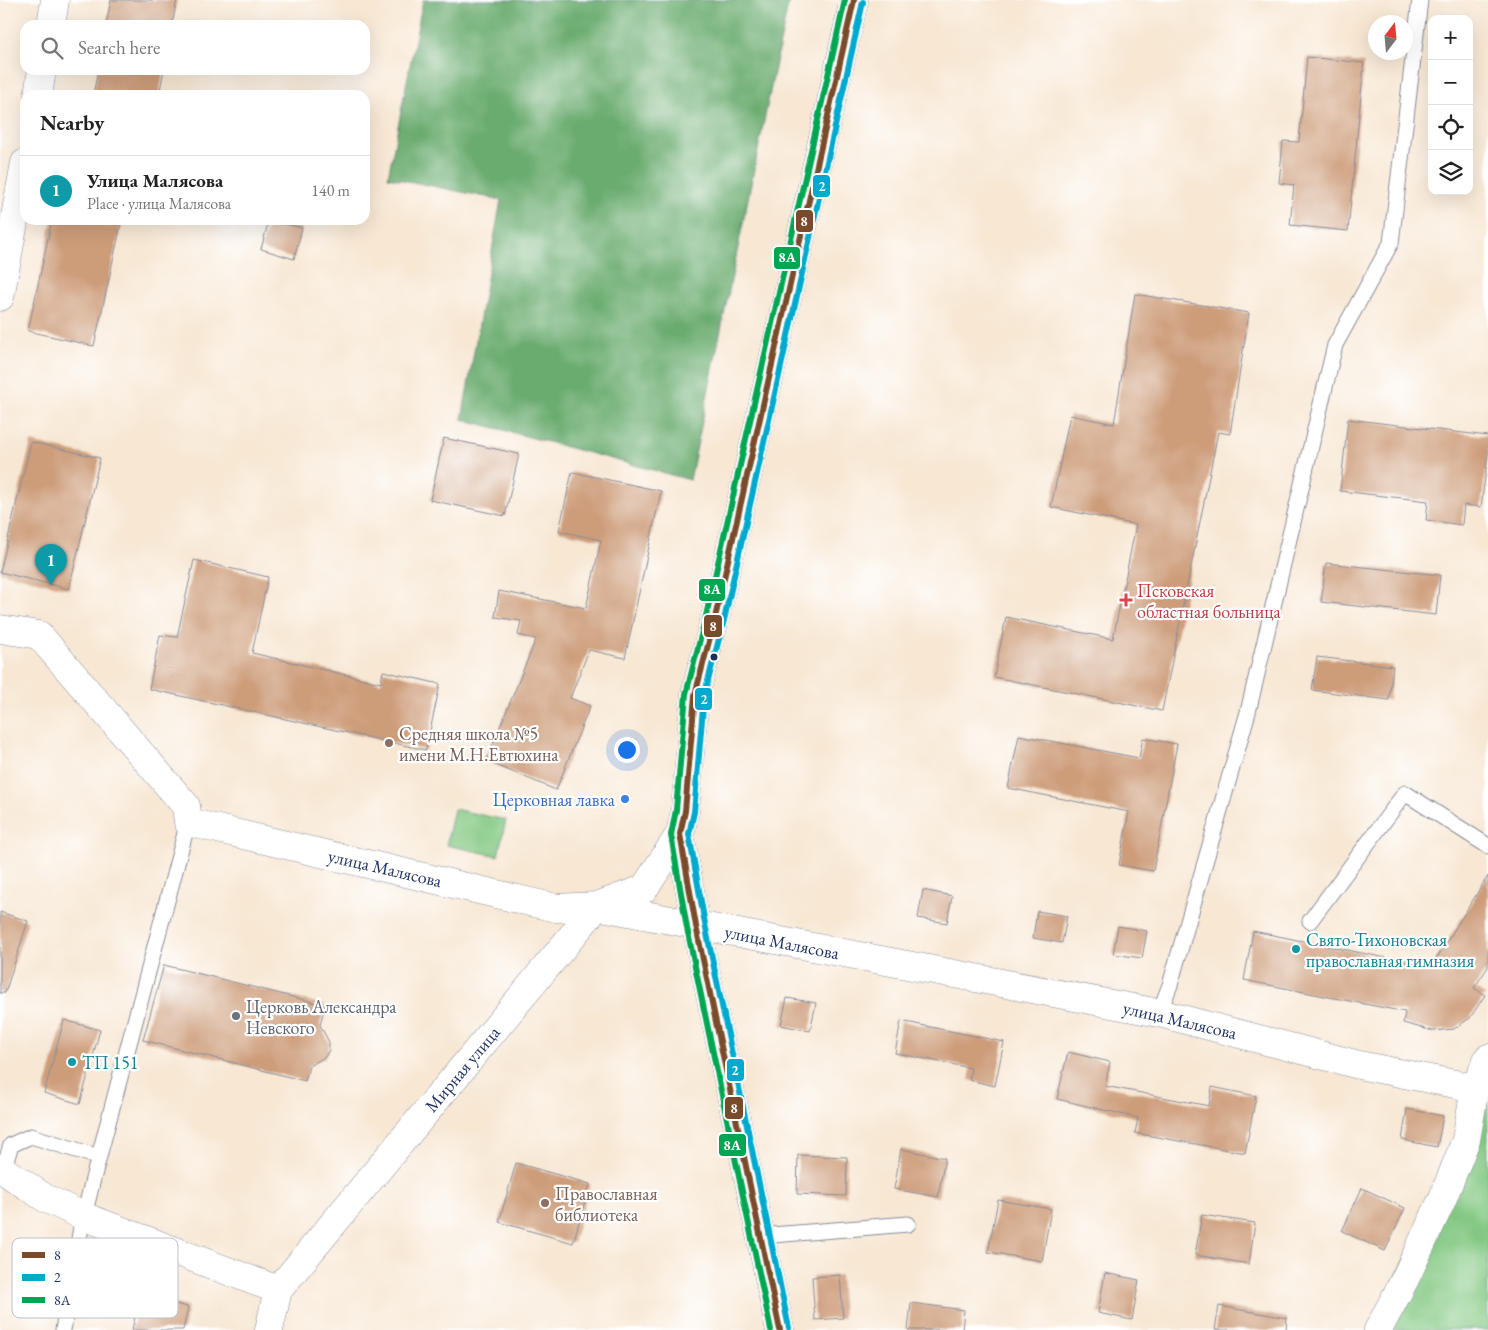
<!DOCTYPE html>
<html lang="en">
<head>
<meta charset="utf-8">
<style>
	:root { --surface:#fff; --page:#f6f6f6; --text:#222; --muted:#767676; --line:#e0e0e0; --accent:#1a73e8 }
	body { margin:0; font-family:"EB Garamond",serif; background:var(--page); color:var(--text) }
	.controls { position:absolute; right:15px; top:15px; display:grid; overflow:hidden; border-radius:10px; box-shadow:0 5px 20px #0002 }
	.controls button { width:45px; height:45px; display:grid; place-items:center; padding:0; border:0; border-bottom:1px solid var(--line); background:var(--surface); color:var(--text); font:25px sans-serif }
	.compass { position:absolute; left:1368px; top:15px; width:45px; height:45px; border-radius:50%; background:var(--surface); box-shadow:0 5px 20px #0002; rotate:16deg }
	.you { position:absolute; left:626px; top:749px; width:18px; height:18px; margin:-12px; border:4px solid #fff; border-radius:50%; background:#1a73e8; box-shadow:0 0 0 8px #1a73e833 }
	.badge { display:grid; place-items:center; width:32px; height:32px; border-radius:50%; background:var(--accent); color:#fff; font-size:16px; font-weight:700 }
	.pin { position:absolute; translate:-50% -41px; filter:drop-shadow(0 1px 2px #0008) }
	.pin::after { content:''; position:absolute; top:26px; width:18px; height:15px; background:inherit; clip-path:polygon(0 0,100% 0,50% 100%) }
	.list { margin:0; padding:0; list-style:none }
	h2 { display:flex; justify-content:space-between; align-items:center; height:65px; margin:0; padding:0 20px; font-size:21px }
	h2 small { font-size:16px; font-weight:400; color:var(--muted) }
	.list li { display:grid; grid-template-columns:32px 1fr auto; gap:15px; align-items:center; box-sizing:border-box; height:70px; padding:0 20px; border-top:1px solid var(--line) }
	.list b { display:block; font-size:19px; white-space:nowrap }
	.list p { margin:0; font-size:16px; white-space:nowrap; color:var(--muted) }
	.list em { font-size:16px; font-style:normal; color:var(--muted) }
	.icon { flex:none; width:28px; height:28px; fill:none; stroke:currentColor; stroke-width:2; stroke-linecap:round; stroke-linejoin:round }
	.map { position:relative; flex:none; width:1488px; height:1330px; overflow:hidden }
	.search { position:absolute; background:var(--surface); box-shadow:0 5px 20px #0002; left:20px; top:20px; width:350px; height:55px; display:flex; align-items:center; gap:12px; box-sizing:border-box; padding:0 18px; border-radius:15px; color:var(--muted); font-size:19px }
	.panel { position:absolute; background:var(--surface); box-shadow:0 5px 20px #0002; left:20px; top:90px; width:350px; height:135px; border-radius:15px }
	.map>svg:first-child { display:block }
</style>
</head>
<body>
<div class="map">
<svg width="1488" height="1330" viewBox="0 0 1488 1330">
	<rect width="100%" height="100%" fill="#fff"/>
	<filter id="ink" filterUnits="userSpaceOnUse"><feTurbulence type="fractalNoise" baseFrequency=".02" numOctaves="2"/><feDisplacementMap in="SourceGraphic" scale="10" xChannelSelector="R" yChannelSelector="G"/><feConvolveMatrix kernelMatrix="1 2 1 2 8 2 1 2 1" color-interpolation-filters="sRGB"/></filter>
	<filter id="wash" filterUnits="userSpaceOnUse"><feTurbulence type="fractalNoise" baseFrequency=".0096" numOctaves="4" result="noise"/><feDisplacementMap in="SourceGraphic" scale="20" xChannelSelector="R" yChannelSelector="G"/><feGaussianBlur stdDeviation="1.12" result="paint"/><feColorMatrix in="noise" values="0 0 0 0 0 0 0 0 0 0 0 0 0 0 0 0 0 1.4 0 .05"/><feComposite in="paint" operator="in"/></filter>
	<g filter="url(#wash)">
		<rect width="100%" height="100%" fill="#f7e7d3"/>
		<path fill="#83c882" stroke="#4f7c70" d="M454,809L506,820L498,856L446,845Z
			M1488,1096V1330H1369Z"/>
		<path fill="#6aac70" stroke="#426e67" d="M423,0H789L690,480L462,419L501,200L388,177Z"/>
		<g id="blocks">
			<path fill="#cd9d7a" d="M111,0H177L172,25H106Z
				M1307,57L1364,63L1348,231L1290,225L1294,185L1279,183L1283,141L1299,142Z
				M98,70H164L159,95H93Z
				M52,220H122L94,346L28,331Z
				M269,220L302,228L294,259L261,249Z
				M1135,294L1249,313L1230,434L1218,432L1162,711L994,677L1006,617L1113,639L1136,525L1051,507L1070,415L1114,424Z
				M1348,419L1488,436V453L1481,507L1464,505L1462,525L1426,520L1428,501L1340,491Z
				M444,438L519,454L505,516L430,500Z
				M31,442L100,458L69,589L0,572Z
				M572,472L661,491L625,658L589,650L570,698L590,706L556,790L486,761L536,639L518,635L521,621L495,617L499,591L586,608L601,540L559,531Z
				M194,560L268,577L252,653L381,683L383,671L440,684L426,750L149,689L160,635L177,637Z
				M1326,563L1440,575L1436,615L1321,602Z
				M1317,657L1393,666L1389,700L1312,690Z
				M1019,735L1139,758L1143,738L1177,744L1153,871L1119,865L1129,812L1008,788Z
				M1488,876V967L1474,988L1485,995L1470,1018L1454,1029L1433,1031L1403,1023L1405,1012L1244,980L1253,931L1431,967Z
				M923,890L952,896L947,923L918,918Z
				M1037,911L1067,916L1062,943L1033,938Z
				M0,912L28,921L5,993H0Z
				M1118,926L1147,931L1142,958L1113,954Z
				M164,965L325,1005L320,1025L329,1042V1050L325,1057L309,1066L305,1081L143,1040Z
				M787,998L816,1003L810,1031L781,1025Z
				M64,1020L100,1030L80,1104L44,1093Z
				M901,1021L1004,1042L995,1086L969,1080L971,1068L895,1053Z
				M1068,1052L1110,1062L1105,1086L1209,1106L1212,1087L1256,1096L1245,1153L1135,1133L1138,1118L1057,1099Z
				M1407,1109L1443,1116L1437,1147L1402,1140Z
				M901,1149L945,1158L938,1197L894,1189Z
				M798,1155L847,1157L846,1196L797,1194Z
				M516,1163L590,1184L573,1243L499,1222Z
				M1362,1188L1405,1208L1385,1251L1342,1231Z
				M998,1200L1051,1209L1042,1261L988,1252Z
				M1202,1215L1255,1223L1249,1264L1195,1255Z
				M1105,1273L1139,1280L1132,1320L1098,1313Z
				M840,1275L843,1318L815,1320L812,1277Z
				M140,1295L188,1307L183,1330H132Z
				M911,1303L964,1310L962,1330H908Z
				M1219,1306L1287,1318L1286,1330H1215Z"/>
		</g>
	</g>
	<g filter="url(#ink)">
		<use href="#blocks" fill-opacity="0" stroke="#898b98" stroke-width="1"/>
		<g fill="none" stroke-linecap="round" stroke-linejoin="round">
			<defs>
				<path id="lane" d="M1310,921L1405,793L1488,846
					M1159,1013L1170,985L1248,712L1335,345L1391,243L1420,0
					M3,1170L11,1145L31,1136L99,1157
					M760,1236L908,1224
					M63,1330L83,1216L85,1212L93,1179L188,822"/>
				<path id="street" d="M51,25L55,0
					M38,95L42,70
					M0,297L25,163
					M0,629L39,635L186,806L188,822L556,908L597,906L1159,1013L1359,1065L1475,1088
					M0,1168L45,1198L83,1216L278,1290
					M269,1330L278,1290L597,906L644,889L680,834
					M1378,1330L1405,1279L1442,1200L1466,1140L1475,1088L1488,1058"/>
				<path id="secondary" d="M780,1330L696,926L680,834L685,811L695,695L715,618L854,0"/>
			</defs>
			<use href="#lane" stroke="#898b98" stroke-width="17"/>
			<use href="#street" stroke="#898b98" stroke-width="29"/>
			<use href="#secondary" stroke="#898b98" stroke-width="29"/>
			<use href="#lane" stroke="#fff" stroke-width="15"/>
			<use href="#street" stroke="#fff" stroke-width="28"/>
			<use href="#secondary" stroke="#fff" stroke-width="28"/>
			<defs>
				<path id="bus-1" d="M780,1330L696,926L680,834L685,811L695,695L715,618L854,0"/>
				<path id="bus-2" d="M789,1328L705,924L689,834L694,812L704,696L724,620L863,2"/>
				<path id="bus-3" d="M771,1330L687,928L671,835L676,810L686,694L706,616L845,0"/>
			</defs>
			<use href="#bus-1" stroke="#fff" stroke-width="10"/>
			<use href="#bus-2" stroke="#fff" stroke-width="10"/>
			<use href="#bus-3" stroke="#fff" stroke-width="10"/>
			<use href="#bus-1" stroke="#7a4b2a" stroke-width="6"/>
			<use href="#bus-2" stroke="#00a9ce" stroke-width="6"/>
			<use href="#bus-3" stroke="#00a651" stroke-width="6"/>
		</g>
	</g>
	<path fill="#e0444e" stroke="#fff" stroke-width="2" d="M1123.5 592.5h5v5h5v5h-5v5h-5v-5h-5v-5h5z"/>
	<circle fill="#1b2f5e" stroke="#fff" stroke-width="2" cx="714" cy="657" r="4.5"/>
	<g fill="#8d6e63" stroke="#fff" stroke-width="2">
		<circle cx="389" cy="743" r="5"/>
		<circle cx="545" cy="1203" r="5"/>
	</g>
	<circle fill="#3f7fe0" stroke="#fff" stroke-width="2" cx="625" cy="799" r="5"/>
	<g fill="#0f9aa8" stroke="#fff" stroke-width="2">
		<circle cx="1296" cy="949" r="5"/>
		<circle cx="72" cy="1062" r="5"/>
	</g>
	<circle fill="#6b7280" stroke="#fff" stroke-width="2" cx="236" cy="1016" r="5"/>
	<g text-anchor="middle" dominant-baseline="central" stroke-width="4.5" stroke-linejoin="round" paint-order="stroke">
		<g font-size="18" fill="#be3a42" stroke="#fff" text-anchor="start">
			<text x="1137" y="590">Псковская<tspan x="1137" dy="21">областная больница</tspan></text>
		</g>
		<g font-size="18" fill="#785e54" stroke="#fff" text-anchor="start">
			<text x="399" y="733">Средняя школа №5<tspan x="399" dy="21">имени М.Н.Евтюхина</tspan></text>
			<text x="555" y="1193">Православная<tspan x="555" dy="21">библиотека</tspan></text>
		</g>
		<g font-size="18" fill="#366cbe" stroke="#fff" text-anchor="end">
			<text x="615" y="799">Церковная лавка</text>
		</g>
		<g font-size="18" fill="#1b2f5e" stroke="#fff">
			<text transform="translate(385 868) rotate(13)">улица Малясова</text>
			<text transform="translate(782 942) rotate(11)">улица Малясова</text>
			<text transform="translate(1180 1020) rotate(13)">улица Малясова</text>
			<text transform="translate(462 1069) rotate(-50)">Мирная улица</text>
		</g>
		<g font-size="18" fill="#0d838f" stroke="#fff" text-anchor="start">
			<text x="1306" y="939">Свято-Тихоновская<tspan x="1306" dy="21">православная гимназия</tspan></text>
			<text x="82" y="1062">ТП 151</text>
		</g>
		<g font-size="18" fill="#5b616d" stroke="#fff" text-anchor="start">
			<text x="246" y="1006">Церковь Александра<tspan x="246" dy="21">Невского</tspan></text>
		</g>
	</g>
	<rect x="12" y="1238" width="166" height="80" rx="8" fill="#fff" stroke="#bbc1cf" stroke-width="1"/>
	<rect x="22" y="1252" width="23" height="6" fill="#7a4b2a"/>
	<rect x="22" y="1274" width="23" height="7" fill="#00a9ce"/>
	<rect x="22" y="1297" width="23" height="6" fill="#00a651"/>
	<g font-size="14" fill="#1b2f5e">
		<text x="54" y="1260">8</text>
		<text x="54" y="1282">2</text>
		<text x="54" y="1305">8А</text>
	</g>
	<g stroke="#fff" stroke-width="2">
		<rect x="812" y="174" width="19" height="24" rx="5" fill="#00a9ce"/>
		<rect x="795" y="209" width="19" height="24" rx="5" fill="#7a4b2a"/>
		<rect x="773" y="246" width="28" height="24" rx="5" fill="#00a651"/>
		<rect x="698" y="578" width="28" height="24" rx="5" fill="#00a651"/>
		<rect x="703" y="614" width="20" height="24" rx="5" fill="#7a4b2a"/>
		<rect x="694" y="687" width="19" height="24" rx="5" fill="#00a9ce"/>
		<rect x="726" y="1058" width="19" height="24" rx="5" fill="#00a9ce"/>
		<rect x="724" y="1096" width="20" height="24" rx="5" fill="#7a4b2a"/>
		<rect x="718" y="1133" width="29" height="24" rx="5" fill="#00a651"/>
	</g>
	<g font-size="14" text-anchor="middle" font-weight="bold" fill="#fff">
		<text x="822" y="191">2</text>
		<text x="804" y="226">8</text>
		<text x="787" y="262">8А</text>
		<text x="712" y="594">8А</text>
		<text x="713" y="631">8</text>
		<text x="704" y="704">2</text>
		<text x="735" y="1075">2</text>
		<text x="734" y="1113">8</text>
		<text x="732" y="1150">8А</text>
	</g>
</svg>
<div class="controls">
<button>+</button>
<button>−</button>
<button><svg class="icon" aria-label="locate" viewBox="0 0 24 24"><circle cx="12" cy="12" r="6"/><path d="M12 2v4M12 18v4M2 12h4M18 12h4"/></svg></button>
<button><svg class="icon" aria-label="layers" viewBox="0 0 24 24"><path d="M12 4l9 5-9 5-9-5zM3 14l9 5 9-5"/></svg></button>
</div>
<svg class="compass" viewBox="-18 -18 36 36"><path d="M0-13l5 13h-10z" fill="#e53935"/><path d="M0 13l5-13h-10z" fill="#767676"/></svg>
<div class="you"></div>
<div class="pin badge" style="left:51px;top:585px;background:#0f9aa8">1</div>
<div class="search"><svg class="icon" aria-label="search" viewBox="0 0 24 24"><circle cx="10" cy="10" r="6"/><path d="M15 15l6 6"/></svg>Search here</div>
<section class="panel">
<h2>Nearby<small></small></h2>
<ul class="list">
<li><span class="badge" style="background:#0f9aa8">1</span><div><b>Улица Малясова</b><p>Place · улица Малясова</p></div><em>140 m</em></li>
</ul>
</section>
</div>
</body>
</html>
